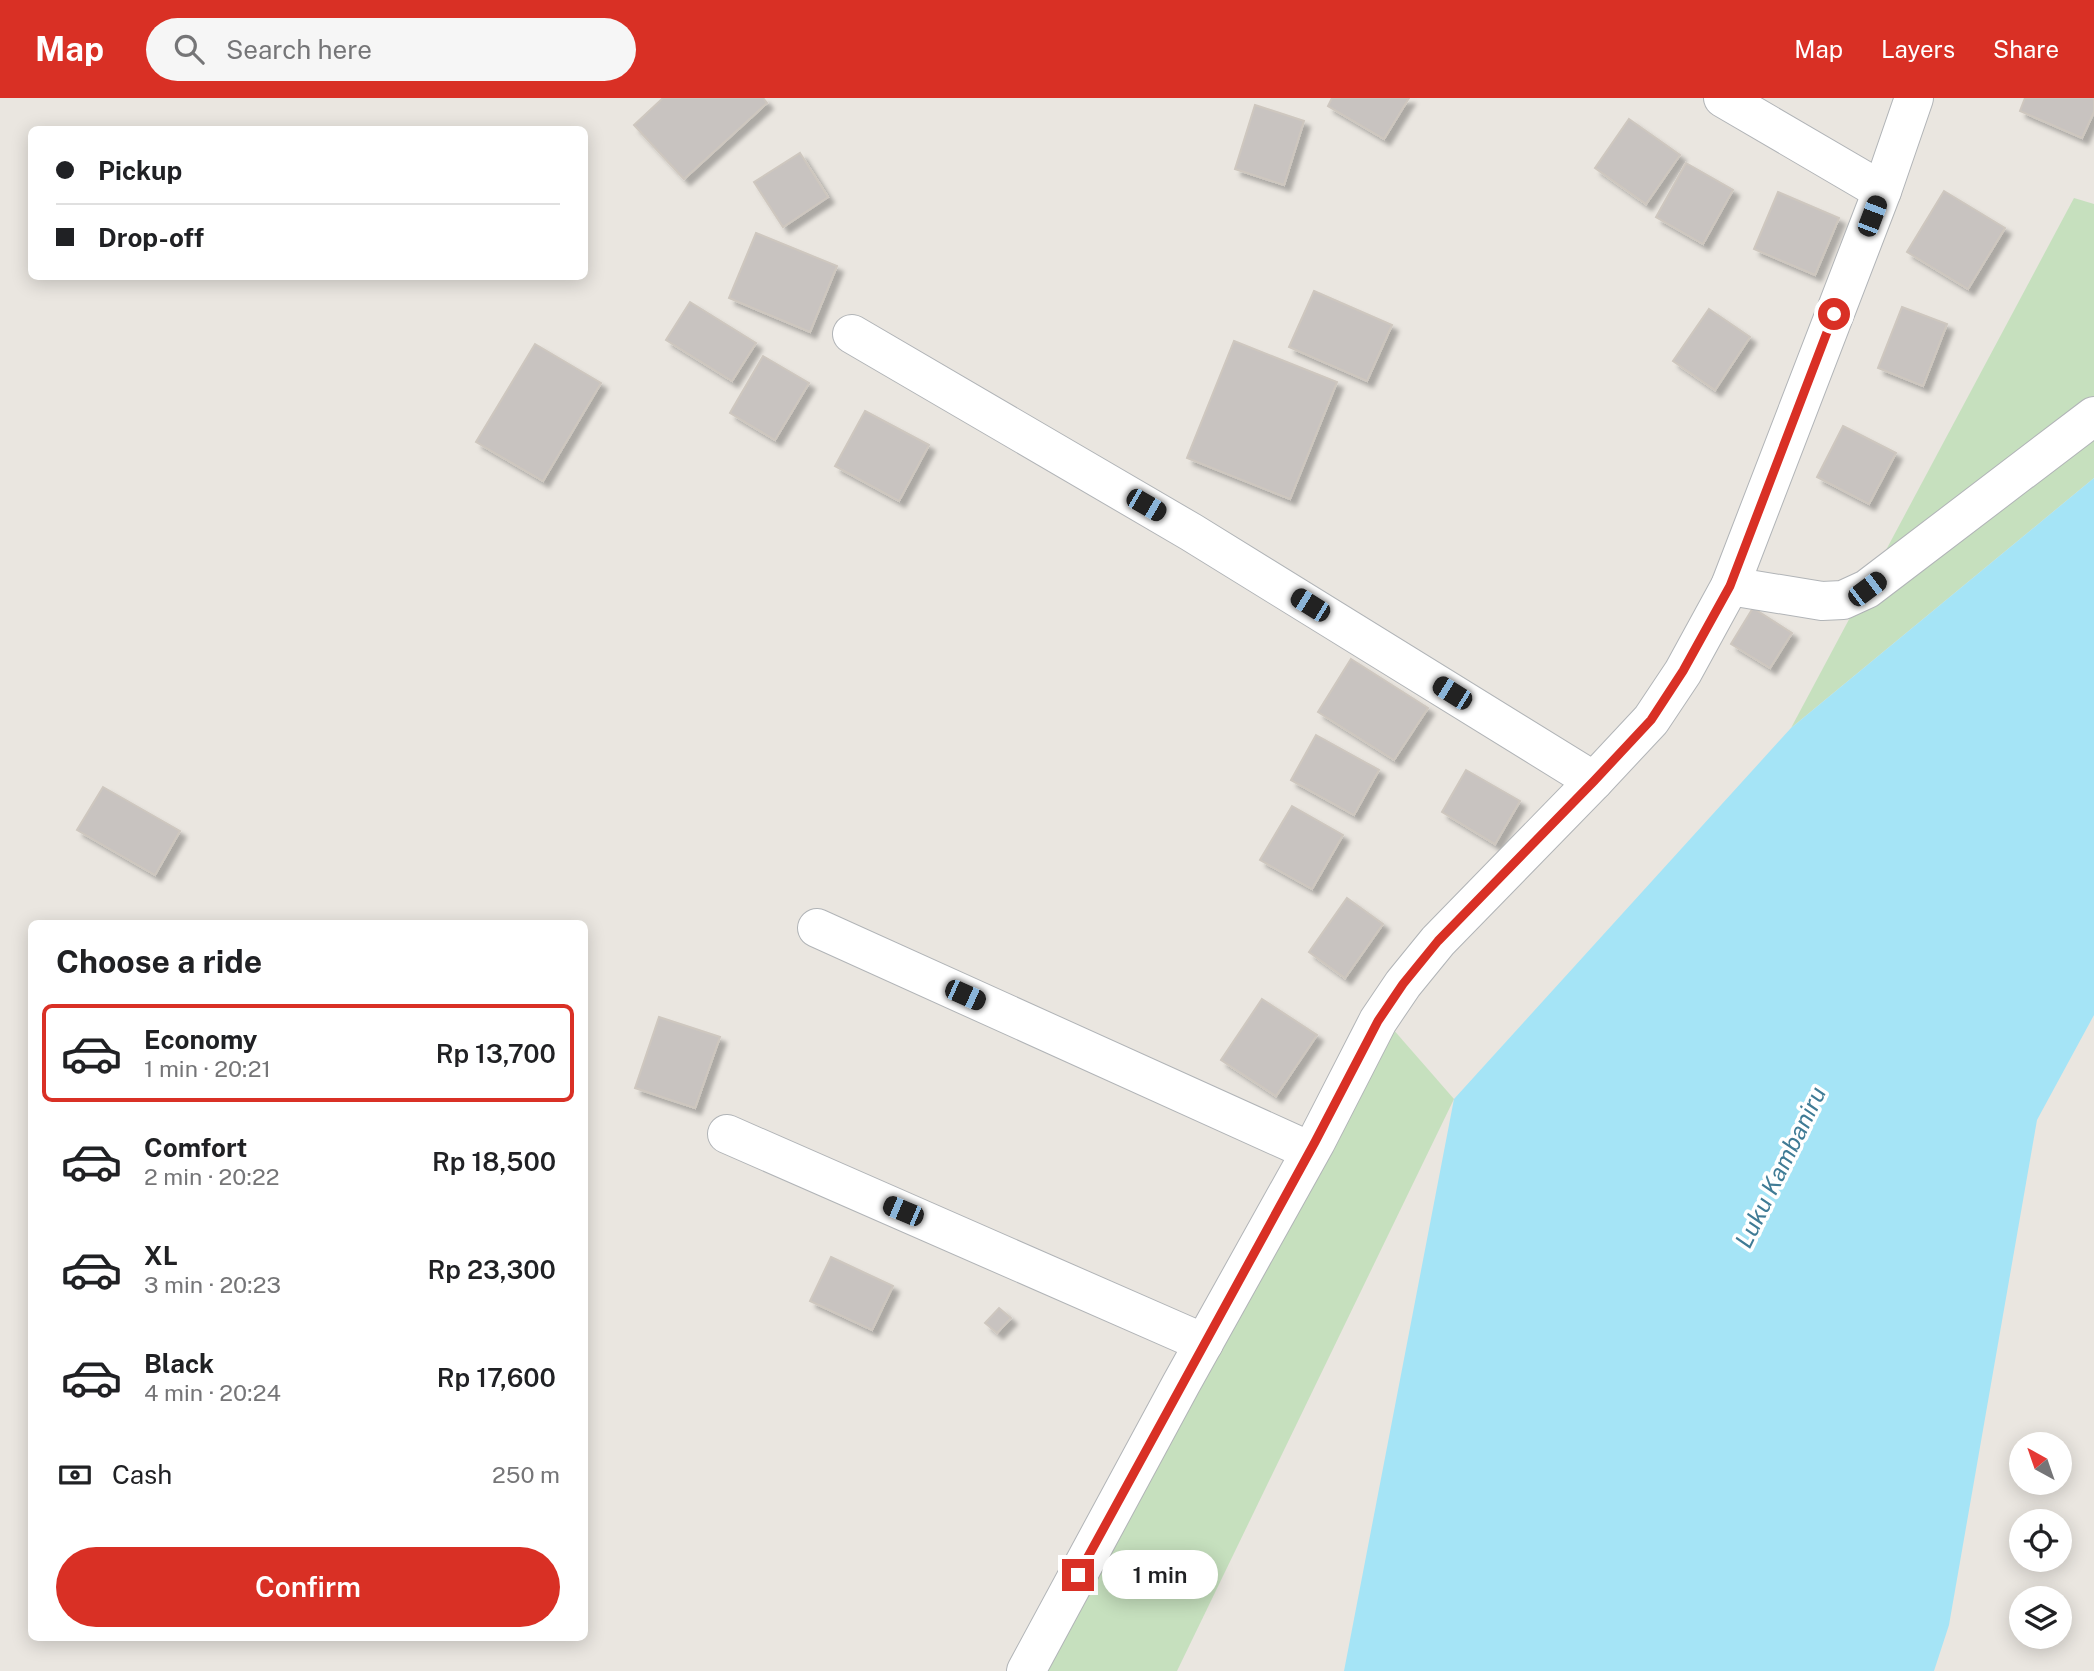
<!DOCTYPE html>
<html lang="en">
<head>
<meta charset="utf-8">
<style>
  :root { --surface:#fff; --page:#f6f6f6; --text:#202124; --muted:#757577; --line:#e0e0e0; --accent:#d93025 }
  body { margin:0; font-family:"Public Sans",sans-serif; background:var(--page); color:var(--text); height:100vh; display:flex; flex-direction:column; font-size:26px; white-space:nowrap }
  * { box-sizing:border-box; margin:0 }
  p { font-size:23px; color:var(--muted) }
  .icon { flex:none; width:38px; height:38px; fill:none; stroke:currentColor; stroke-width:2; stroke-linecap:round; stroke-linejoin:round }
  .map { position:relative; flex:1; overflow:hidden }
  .side { position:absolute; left:28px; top:822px; width:560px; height:721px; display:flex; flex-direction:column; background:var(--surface); border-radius:10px; box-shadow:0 4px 18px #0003 }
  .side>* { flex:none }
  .top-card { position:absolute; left:28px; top:28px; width:560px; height:154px; border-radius:10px; box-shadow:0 4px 18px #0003; display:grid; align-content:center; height:154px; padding:0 28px; background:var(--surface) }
  .needle { width:46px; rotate:320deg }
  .buttons { position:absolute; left:2009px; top:1334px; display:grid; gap:14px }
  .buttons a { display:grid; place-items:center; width:63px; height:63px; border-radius:50%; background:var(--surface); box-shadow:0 4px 18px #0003; font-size:35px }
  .end { position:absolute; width:32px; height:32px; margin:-16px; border:9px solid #d93025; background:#fff; box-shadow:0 0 0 4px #fff }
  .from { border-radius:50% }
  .bubble { position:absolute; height:49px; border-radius:24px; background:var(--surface); box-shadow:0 4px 18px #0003; font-size:23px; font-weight:600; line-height:49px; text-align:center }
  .car { position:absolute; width:21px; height:42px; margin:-21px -10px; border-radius:9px; box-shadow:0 0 5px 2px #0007; background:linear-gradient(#222 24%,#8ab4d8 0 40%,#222 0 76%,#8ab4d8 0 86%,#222 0) }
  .top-card b { display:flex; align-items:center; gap:24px; height:66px; font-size:26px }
  .top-card b+b { border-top:2px solid var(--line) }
  .top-card i { width:18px; height:18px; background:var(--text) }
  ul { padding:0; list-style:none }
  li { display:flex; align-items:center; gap:21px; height:98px; margin:0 14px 10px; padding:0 14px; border:4px solid transparent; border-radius:10px }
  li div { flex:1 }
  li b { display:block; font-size:26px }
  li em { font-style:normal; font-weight:600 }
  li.active { border-color:var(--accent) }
  li>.icon { width:63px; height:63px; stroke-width:1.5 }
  h2 { padding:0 28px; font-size:32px; line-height:84px }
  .pay { display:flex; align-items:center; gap:18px; height:77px; padding:0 28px; font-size:26px }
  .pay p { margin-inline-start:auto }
  .primary-button { display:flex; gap:14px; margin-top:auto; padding:14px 28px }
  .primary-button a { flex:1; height:80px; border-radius:42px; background:var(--accent); color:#fff; font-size:28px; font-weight:600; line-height:80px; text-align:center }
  header { display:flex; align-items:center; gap:42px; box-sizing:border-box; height:98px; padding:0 35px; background:var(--accent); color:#fff }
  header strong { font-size:33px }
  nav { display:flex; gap:38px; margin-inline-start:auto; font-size:24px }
  .search { width:490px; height:63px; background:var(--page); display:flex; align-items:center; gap:18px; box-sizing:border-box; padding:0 24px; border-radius:38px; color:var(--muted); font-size:26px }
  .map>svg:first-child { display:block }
  .green { fill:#c6e0be }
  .water { fill:#a5e4f6 }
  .building { fill:#c8c3c0; stroke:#cec7bf; stroke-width:2; filter:url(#shadow) }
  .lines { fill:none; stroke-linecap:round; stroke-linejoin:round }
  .minor-casing { stroke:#b1b4b7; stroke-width:40 }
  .minor { stroke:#fff; stroke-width:38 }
  .route { stroke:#d93025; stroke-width:9 }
  .labels { text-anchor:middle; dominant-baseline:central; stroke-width:7; stroke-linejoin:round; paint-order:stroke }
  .water-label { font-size:24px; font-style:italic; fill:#3f7b95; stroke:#fff }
</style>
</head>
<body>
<header>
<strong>Map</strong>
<div class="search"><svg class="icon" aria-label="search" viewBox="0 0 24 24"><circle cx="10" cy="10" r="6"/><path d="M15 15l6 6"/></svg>Search here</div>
<nav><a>Map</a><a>Layers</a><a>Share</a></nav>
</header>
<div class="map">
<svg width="2094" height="1573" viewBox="0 0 2094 1573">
  <defs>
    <filter id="shadow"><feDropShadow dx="6" dy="6" stdDeviation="2" flood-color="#0004"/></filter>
  </defs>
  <rect width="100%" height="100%" fill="#eae6e0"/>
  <g class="green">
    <polygon points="2074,100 2094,106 2094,380 1791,630"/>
    <polygon points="1385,922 1454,1001 1177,1573 1038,1573"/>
  </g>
  <polygon class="water" points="2094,380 2094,917 2037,1022 1949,1527 1934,1573 1344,1573 1454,1001 1791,630"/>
  <g class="building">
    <polygon points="663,0 763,0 767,5 684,81 634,27"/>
    <polygon points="1332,0 1409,0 1384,41 1328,8"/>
    <polygon points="2025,0 2094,0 2094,14 2082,40 2020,13"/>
    <polygon points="1255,7 1304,23 1284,87 1235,71"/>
    <polygon points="1629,21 1680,57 1646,106 1595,70"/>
    <polygon points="800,55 828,99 783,129 754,84"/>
    <polygon points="1686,65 1733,92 1703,146 1656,119"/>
    <polygon points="1944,93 2005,130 1968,191 1907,154"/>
    <polygon points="1778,94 1839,120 1815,177 1754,151"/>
    <polygon points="756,135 837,168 810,234 729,200"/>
    <polygon points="1314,193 1392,227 1367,283 1289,249"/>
    <polygon points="690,204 756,245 732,283 666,242"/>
    <polygon points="1902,209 1947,226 1923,288 1878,270"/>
    <polygon points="1709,211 1750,239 1715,292 1673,263"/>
    <polygon points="1234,243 1337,284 1290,401 1187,360"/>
    <polygon points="535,246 601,285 543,383 476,344"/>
    <polygon points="763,258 809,285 775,342 730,315"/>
    <polygon points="865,313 929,347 899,403 835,368"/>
    <polygon points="1843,328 1896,355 1869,406 1817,379"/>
    <polygon points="1753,510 1792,535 1770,570 1731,546"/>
    <polygon points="1351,561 1428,610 1394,662 1318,614"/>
    <polygon points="1316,637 1379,672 1354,717 1291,682"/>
    <polygon points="1466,672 1520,703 1495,746 1442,714"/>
    <polygon points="103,689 180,733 155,777 77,732"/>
    <polygon points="1292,708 1343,737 1312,791 1260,762"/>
    <polygon points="1347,800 1383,826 1345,880 1309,854"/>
    <polygon points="1262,901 1317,937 1276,998 1221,962"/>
    <polygon points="659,919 720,939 695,1010 635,990"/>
    <polygon points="831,1159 893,1188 872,1232 810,1203"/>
    <polygon points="999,1210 1011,1220 997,1235 985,1225"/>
  </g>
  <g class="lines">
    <g class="minor-casing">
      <g id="minor">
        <polyline points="1723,0 1882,93"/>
        <polyline points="852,236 1191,434 1594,683"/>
        <polyline points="1730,488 1822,503 1843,502 1867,491 2094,318"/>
        <polyline points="817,830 1310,1053"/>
        <polyline points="727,1036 1204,1245"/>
        <polyline points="1026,1573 1181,1286 1316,1044 1378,923 1403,886 1438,843 1594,683 1651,622 1683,574 1730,488 1882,93 1914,0"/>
      </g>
    </g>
    <use href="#minor" class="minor"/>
  </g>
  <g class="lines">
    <polyline class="route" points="1078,1477 1315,1044 1378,923 1403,886 1438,843 1594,683 1651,622 1683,573 1730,488 1834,216"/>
  </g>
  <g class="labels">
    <g class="water-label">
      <text transform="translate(1780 1069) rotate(-64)">Luku Kambaniru</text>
    </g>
  </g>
</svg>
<div class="buttons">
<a><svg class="needle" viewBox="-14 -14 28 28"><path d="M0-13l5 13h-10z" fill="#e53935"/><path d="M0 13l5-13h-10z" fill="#757577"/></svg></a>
<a><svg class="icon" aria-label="locate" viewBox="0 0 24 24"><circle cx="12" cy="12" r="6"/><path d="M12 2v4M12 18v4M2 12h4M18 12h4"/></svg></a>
<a><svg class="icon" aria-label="layers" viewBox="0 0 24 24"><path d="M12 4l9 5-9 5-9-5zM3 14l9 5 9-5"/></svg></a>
</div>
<i class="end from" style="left:1834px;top:216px"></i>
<i class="end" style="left:1078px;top:1477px"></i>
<div class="bubble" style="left:1102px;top:1452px;width:116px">1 min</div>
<i class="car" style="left:1872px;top:118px;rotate:21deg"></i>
<i class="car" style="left:1146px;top:407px;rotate:120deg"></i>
<i class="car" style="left:1867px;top:491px;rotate:53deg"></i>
<i class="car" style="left:1310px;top:507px;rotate:302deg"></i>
<i class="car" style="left:1452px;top:595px;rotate:302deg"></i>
<i class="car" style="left:965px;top:897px;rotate:114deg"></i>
<i class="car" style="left:903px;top:1113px;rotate:293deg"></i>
<div class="top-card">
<b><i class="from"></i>Pickup</b>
<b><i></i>Drop-off</b>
</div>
<section class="side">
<h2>Choose a ride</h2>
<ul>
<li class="active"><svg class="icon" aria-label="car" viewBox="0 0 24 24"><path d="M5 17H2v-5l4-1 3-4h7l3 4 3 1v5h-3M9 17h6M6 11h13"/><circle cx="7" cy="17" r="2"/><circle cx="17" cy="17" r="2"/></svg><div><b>Economy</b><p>1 min · 20:21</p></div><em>Rp 13,700</em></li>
<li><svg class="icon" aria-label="car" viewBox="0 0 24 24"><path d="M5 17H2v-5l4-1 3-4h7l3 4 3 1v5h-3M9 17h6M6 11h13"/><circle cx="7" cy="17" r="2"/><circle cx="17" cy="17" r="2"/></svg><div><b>Comfort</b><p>2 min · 20:22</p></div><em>Rp 18,500</em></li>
<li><svg class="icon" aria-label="car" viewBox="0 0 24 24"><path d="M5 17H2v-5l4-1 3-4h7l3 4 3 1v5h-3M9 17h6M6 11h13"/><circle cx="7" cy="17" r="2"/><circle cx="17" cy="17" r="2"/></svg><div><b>XL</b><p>3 min · 20:23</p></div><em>Rp 23,300</em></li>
<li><svg class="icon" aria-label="car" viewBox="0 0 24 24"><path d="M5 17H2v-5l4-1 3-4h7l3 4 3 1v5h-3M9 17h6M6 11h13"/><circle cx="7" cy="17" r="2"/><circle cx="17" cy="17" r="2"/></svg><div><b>Black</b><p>4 min · 20:24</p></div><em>Rp 17,600</em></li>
</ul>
<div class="pay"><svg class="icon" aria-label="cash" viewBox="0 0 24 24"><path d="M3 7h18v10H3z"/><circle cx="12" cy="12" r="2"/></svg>Cash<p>250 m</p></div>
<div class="primary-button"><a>Confirm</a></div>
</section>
</div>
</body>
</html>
